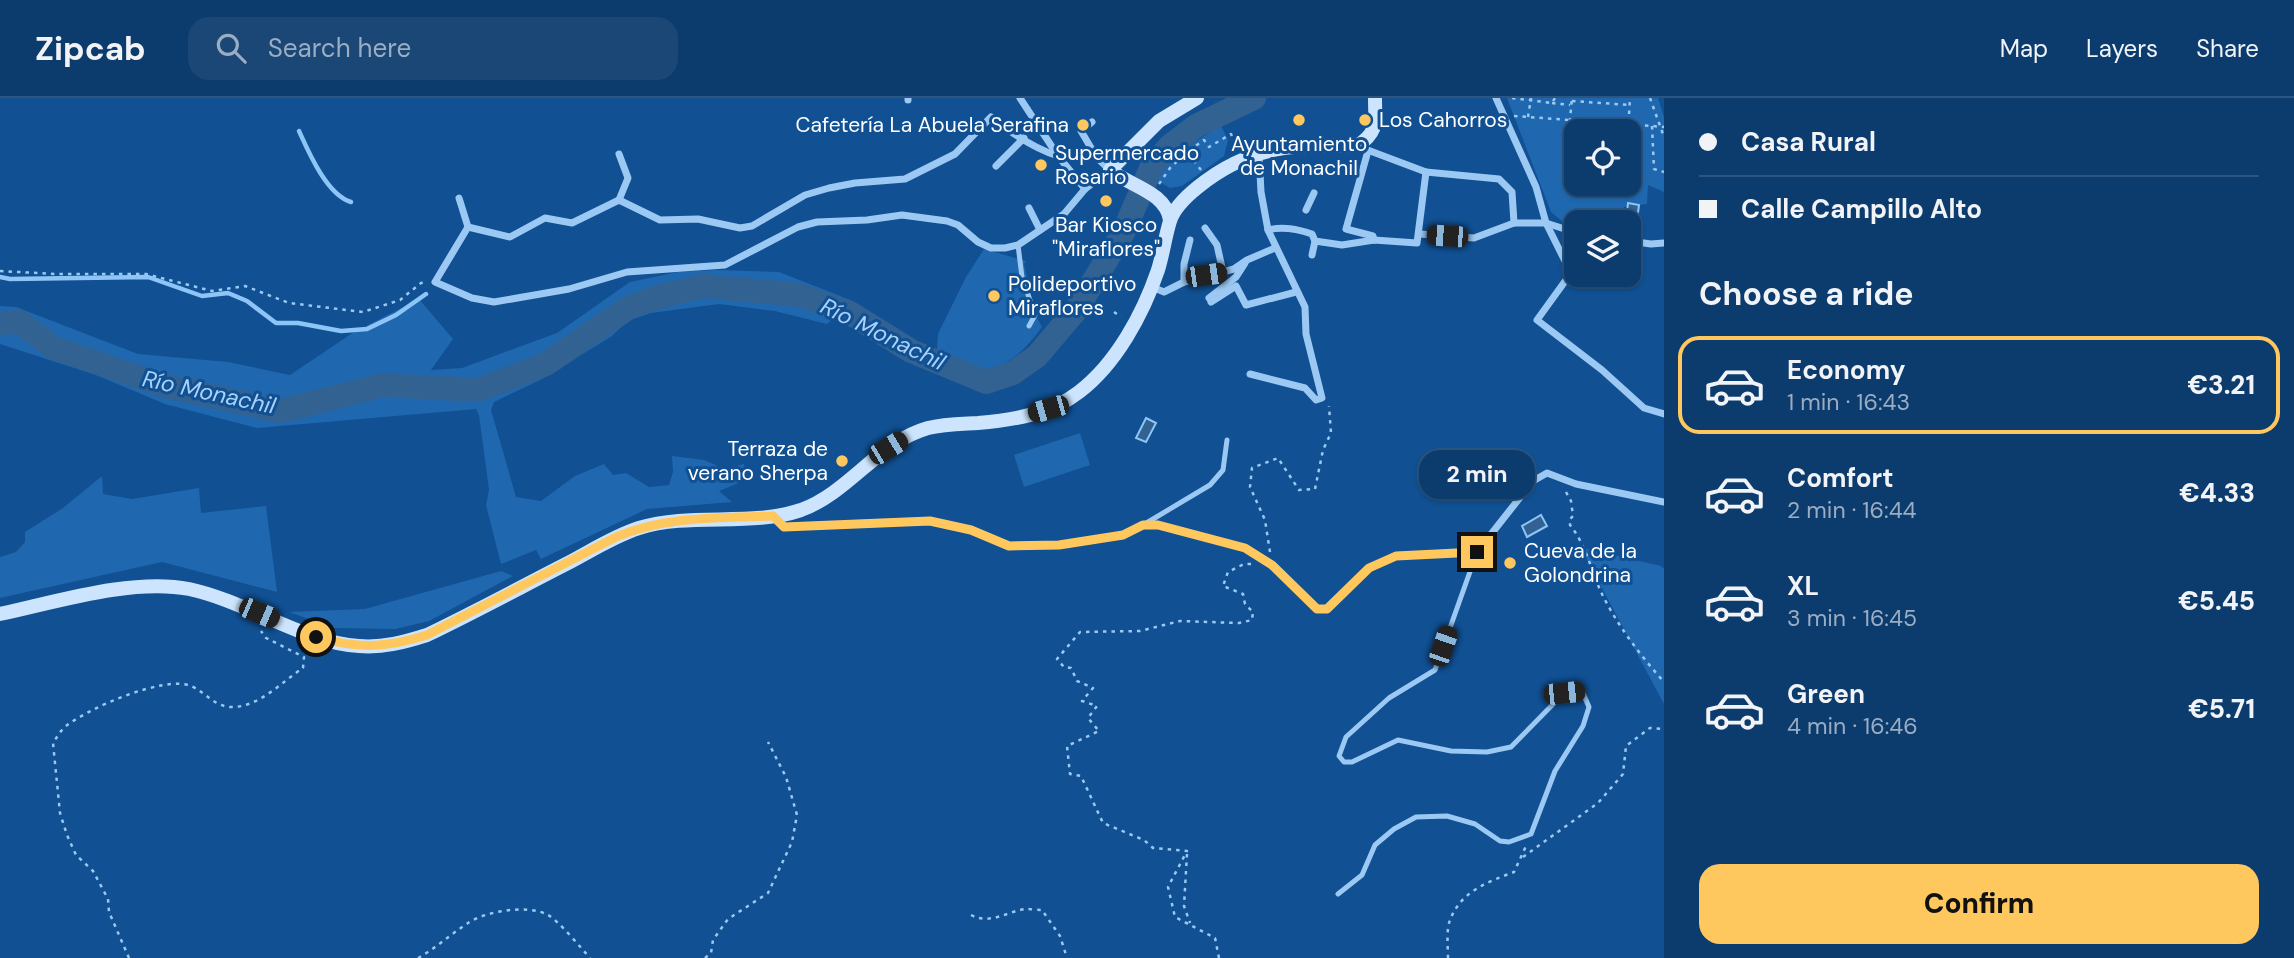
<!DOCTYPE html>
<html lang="en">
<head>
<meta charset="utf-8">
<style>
  :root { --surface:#0c3c6e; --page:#1a4776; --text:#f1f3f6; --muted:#9aadc2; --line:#2c5681; --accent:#ffc85f }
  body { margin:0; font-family:"DM Sans",sans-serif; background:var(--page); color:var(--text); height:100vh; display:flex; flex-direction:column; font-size:26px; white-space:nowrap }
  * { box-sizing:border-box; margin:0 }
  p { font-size:23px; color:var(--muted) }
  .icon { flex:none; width:38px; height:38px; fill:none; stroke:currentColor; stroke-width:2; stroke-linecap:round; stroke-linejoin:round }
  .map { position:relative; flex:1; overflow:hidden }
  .side { display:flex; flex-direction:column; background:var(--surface); width:630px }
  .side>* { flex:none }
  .top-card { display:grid; align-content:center; height:154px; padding:0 35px; background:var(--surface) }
  .controls { position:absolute; left:1564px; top:21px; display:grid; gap:14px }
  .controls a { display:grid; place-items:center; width:77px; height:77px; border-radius:14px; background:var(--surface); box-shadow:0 2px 5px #0004,0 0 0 2px var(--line); font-size:35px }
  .end { position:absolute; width:32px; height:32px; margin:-16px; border:9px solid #ffc85f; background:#111; box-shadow:0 0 0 4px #111 }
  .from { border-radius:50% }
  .bubble { position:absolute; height:49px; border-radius:21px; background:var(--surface); box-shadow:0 2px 5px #0004,0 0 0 2px var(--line); font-size:23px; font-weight:800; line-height:49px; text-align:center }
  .car { position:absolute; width:21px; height:42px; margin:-21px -10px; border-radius:9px; box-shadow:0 0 5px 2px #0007; background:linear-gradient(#222 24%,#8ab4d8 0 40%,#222 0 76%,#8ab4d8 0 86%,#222 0) }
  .top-card b { display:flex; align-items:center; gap:24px; height:66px; font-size:26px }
  .top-card b+b { border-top:2px solid var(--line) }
  .top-card i { width:18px; height:18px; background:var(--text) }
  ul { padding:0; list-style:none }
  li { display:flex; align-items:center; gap:21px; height:98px; margin:0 14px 10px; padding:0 21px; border:4px solid transparent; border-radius:21px }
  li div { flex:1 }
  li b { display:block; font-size:26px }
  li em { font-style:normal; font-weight:800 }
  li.selected { border-color:var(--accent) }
  li>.icon { width:63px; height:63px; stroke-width:1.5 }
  h2 { padding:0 35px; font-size:32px; line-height:84px }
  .primary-button { display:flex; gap:14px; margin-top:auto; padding:14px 35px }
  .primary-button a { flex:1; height:80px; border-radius:21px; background:var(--accent); color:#111; font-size:28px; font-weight:800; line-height:80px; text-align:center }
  header { display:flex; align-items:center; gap:42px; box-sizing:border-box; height:98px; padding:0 35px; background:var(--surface); border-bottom:2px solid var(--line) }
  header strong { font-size:33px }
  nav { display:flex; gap:38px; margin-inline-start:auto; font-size:24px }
  .search { width:490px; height:63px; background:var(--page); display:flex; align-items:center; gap:18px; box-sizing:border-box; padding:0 24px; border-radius:21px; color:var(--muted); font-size:26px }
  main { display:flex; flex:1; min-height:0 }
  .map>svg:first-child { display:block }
  .green { fill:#1f68b0; fill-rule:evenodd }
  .water { fill:#326292; stroke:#8ec5f7; stroke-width:2 }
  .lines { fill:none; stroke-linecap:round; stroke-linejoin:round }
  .stream { stroke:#8ec5f7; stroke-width:4.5 }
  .river { stroke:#326292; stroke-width:24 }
  .path { stroke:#9cc9f3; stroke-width:2.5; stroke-dasharray:3.5 5; stroke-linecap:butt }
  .lane { stroke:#9cc9f3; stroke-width:5 }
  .street { stroke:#9cc9f3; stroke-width:7 }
  .secondary { stroke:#cce4fd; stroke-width:14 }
  .route { stroke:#ffc85f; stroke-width:9 }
  .poi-dot { fill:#ffc85f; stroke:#105093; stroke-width:2.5 }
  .labels { text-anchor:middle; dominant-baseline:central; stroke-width:6; stroke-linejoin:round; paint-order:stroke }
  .poi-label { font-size:21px; fill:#fff; stroke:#105093; text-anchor:start }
  .water-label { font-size:23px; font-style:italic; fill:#a8d2fa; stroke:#105093 }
</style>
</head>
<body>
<header>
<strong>Zipcab</strong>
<div class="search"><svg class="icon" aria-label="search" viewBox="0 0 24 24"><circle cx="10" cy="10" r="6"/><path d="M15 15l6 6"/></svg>Search here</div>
<nav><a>Map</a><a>Layers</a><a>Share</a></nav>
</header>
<main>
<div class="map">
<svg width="1664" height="860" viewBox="0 0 1664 860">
  <rect width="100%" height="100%" fill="#105093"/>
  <g class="green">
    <path d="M1507 0H1658L1664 19V94L1648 87 1647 106 1624 109 1622 124H1577V130L1569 129 1551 114ZM1577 33H1629V86H1577Z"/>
    <path d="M1221 28 1228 42 1224 58 1182 88 1170 90 1156 82C1173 57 1195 43 1221 28Z"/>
    <path d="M984 151 1026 163 1024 166 1036 218 1042 229C1028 248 1006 274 979 271 966 269 949 258 937 252L938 236 966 179Z"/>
    <polygon points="716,172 779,174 853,203 827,226 775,213 719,206 651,215 627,223 612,238 542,281 494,304 491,312 516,399 541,403 575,378 604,366 613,377 626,375 649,389 669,387 673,374 672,358 704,362 724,371 744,366 746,382 719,393 732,404 647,411 541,461 536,452 501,466 486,407 489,392 479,317 476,311 257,330 165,306 96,277 0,246 0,208 16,209 138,256 228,264 290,277 354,234 419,201 453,241 431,272 462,270 557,235 630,184 678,174"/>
    <polygon points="1080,335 1090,367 1024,389 1014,357"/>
    <polygon points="102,378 103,396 132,401 199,390 201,415 266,408 277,494 162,464 0,500 0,459 16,454 25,444 25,434 63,410"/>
    <polygon points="1580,449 1661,468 1664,471 1664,606"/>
    <polygon points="501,473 513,478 429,523 395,531 334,530 289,514 365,511"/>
  </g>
  <g class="water">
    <polygon points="1628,105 1639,107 1636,130 1629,130 1629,124 1626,124"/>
    <polygon points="1146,320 1156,325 1146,344 1136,340"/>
    <polygon points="1541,417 1547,428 1527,439 1522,428"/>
  </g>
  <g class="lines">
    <g class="stream">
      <path d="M299 33C309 55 327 97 351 104"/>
      <polyline points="0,179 10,181 148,179 202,198 228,195 247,203 276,225 298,225 341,233 367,231 396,217 426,196"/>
    </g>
    <polyline class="river" points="0,225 20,224 54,250 161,287 281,313 383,287 478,292 546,266 628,210 658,199 703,188 800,197 850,215 911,253 986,284 1013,275 1037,258 1076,212 1124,133 1152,68 1170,48 1196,28 1254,0"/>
    <g class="path">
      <polyline points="1512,0 1552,5 1555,0"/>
      <polyline points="1650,0 1664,39"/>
      <polyline points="1572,3 1630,7"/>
      <polyline points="1552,5 1570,7"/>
      <polyline points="1514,18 1570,22"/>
      <polyline points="1528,19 1531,0"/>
      <polyline points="1628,26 1664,29"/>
      <polyline points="1652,28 1654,71 1664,74"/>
      <polyline points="1569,32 1572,0"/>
      <polyline points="1628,33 1630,0"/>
      <polyline points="1201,72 1187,54 1204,42 1209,49 1231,36 1235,45"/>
      <polyline points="1159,86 1170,70 1187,54"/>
      <polyline points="0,173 55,176 146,176 212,193 245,188 289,205 363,214 400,202 421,185 427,184"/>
      <polyline points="1114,214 1121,219"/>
      <path d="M1566 394 1571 403 1573 418 1570 421V427C1587 448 1592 477 1604 500 1620 531 1641 558 1664 584"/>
      <polyline points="1270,454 1265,422 1250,389 1252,370 1278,360 1299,392 1315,391 1323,352 1331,335 1329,308"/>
      <polyline points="1187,756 1184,808 1190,825"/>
      <polyline points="1523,759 1598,705 1623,676 1626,648 1650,630 1664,631"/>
      <path d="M971 817C990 827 1006 814 1025 811 1030 811 1037 812 1042 812L1060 838 1067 860"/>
      <path d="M129 860 109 814 108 801 93 773 76 757 67 737 60 715 53 645C57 639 61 632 66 628 89 610 164 577 191 588 207 595 215 610 234 609 260 608 283 583 303 570L304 559 266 540 261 533"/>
      <path d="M418 860C436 850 451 836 468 825 485 813 529 806 548 817 558 822 581 850 590 860"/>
      <polyline points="705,860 711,855 713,842 728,821 768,795 792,744 797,717 786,679 768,644"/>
      <polyline points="1219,860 1215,840 1175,819 1168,789 1187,753 1153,750 1144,742 1103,725 1081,678 1070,676 1067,648 1099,633 1088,620 1097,608 1082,603 1093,590 1077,583 1071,570 1064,569 1057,561 1080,534 1140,533 1180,523 1239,525 1252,522 1253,514 1245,506 1243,496 1223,488 1228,474 1244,466 1251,466"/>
      <path d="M1448 860C1448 849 1446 832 1450 822 1461 793 1488 784 1514 774L1526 748"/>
    </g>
    <g class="lane">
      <polyline points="1018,147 1022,179 1035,217 1029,228"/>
      <polyline points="1143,427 1210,387 1223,372 1227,342"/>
      <polyline points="1338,796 1362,777 1375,747 1394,731 1416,719 1447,718 1475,726 1500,743 1509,744 1531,736 1555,673 1583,628 1589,609 1582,593 1564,595 1511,649 1487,654 1451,653 1398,642 1352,664 1344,664 1339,658 1346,639 1389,600 1435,572 1477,454"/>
    </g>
    <g class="street">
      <polyline points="1020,0 1058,58 1085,91"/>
      <polyline points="1496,0 1536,89 1546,125 1571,175 1537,222 1602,272 1644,310 1664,316"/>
      <polyline points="908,2 908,0"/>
      <polyline points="1357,48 1426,74 1499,81 1512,94 1514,125"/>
      <polyline points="1368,53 1346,131 1373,138 1374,142"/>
      <polyline points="996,68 1024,40"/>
      <polyline points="459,100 468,129 435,184 472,200 494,204 569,191 627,174 725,167 798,129 817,124 867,122 902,117 947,123 958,127 978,144 991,150 1005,150 1018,147 1064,116 1085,91 1110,72 1097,60 1081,33 1092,24"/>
      <polyline points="619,102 628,80 619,56"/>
      <polyline points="1029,110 1040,132"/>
      <polyline points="1306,112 1314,95"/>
      <path d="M468 129 510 139 545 120 572 125 619 102 660 122 698 121 740 130 752 128 805 97 829 90 855 85 905 81 955 56 991 19C1010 34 1035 51 1058 58"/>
      <polyline points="1205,130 1217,147 1223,174"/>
      <path d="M1268 132C1283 128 1297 131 1312 136L1315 143 1342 147 1374 142 1417 145 1426 74"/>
      <polyline points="1420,136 1474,140 1514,125 1546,125 1577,135"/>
      <polyline points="1629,143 1651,146 1664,145"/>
      <polyline points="1312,157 1315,143"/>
      <polyline points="1184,184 1184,166 1190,142"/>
      <polyline points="1152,189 1164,194 1184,184 1234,171 1247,162 1275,150"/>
      <polyline points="1209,200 1236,179 1245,165"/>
      <polyline points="1211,204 1236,188 1246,207 1296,194"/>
      <polyline points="1250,276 1305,290 1316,302 1322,300 1306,236 1305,209 1268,132 1261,94 1259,56"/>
      <polyline points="773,418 784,429 930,423 971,432 1009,448 1059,447 1123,437 1143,427 1158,427 1245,450 1272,467 1317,511 1327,511 1369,470 1396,458 1477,454 1533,383 1547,375 1576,386 1664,404"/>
    </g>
    <g class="secondary">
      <path d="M1170 122C1166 94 1130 88 1110 72L1159 23 1197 0"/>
      <path d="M0 516C56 504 132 480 189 491 246 503 304 545 359 548 383 550 405 544 427 537 475 514 521 489 568 465 591 453 614 438 639 430 691 414 751 429 801 412 850 394 878 344 928 330 944 326 961 326 978 325 1013 322 1051 316 1079 294 1116 266 1143 216 1158 172 1163 156 1165 139 1170 123 1174 110 1188 97 1198 89 1248 48 1296 45 1357 48 1379 34 1375 23 1375 0"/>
    </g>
  </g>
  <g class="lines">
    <path class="route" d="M316 539C358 551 386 550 427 537L616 439C666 418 719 420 773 418L784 429 930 423 971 432 1009 448 1059 447 1123 437 1143 427H1158L1245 450 1272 467 1317 511H1327L1369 470 1396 458 1477 454"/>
  </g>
  <g class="poi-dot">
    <circle cx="1299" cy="22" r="7"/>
    <circle cx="1365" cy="22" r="7"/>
    <circle cx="1083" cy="27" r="7"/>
    <circle cx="1041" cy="67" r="7"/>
    <circle cx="1106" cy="103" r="7"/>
    <circle cx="994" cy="198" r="7"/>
    <circle cx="842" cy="363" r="7"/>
    <circle cx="1510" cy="465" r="7"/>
  </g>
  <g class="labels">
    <g class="poi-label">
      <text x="1379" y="22">Los Cahorros</text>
      <text x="1069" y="27" text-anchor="end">Cafetería La Abuela Serafina</text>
      <text x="1299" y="46" text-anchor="middle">Ayuntamiento<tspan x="1299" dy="24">de Monachil</tspan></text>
      <text x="1055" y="55">Supermercado<tspan x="1055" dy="24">Rosario</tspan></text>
      <text x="1106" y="127" text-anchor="middle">Bar Kiosco<tspan x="1106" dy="24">"Miraflores"</tspan></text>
      <text x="1008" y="186">Polideportivo<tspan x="1008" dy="24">Miraflores</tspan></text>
      <text x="828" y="351" text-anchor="end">Terraza de<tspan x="828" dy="24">verano Sherpa</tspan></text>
      <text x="1524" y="453">Cueva de la<tspan x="1524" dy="24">Golondrina</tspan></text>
    </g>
    <g class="water-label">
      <text transform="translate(883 236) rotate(26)">Río Monachil</text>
      <text transform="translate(209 294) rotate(12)">Río Monachil</text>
    </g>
  </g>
</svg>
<div class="controls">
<a><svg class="icon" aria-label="locate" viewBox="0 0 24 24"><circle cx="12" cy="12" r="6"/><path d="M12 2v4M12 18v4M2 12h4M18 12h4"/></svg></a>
<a><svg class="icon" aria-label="layers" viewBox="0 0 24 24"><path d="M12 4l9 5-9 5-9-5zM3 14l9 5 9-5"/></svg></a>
</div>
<i class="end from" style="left:316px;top:539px"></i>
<i class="end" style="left:1477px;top:454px"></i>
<div class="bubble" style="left:1419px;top:352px;width:116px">2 min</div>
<i class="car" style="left:1447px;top:138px;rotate:274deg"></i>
<i class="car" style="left:1206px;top:177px;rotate:82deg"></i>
<i class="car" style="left:1048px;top:311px;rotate:254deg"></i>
<i class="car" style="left:888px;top:350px;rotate:59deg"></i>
<i class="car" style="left:259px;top:515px;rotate:113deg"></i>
<i class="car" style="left:1443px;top:548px;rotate:19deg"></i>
<i class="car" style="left:1564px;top:595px;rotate:84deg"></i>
</div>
<section class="side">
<div class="top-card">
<b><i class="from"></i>Casa Rural</b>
<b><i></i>Calle Campillo Alto</b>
</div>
<h2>Choose a ride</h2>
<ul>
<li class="selected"><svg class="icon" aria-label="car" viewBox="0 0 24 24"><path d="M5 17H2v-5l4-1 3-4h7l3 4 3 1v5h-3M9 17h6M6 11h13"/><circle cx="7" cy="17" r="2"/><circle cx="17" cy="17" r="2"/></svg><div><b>Economy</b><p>1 min · 16:43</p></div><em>€3.21</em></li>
<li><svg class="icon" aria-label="car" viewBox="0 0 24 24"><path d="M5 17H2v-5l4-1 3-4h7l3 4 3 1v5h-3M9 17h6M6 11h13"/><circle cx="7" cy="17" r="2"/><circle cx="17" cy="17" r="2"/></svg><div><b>Comfort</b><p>2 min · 16:44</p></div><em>€4.33</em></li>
<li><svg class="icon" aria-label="car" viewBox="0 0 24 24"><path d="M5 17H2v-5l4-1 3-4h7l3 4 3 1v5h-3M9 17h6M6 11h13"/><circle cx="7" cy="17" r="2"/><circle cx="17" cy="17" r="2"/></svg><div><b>XL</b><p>3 min · 16:45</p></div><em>€5.45</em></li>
<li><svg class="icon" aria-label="car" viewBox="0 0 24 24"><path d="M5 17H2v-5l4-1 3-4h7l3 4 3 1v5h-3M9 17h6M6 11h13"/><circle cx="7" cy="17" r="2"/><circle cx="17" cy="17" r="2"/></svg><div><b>Green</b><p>4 min · 16:46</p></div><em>€5.71</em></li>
</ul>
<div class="primary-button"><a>Confirm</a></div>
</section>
</main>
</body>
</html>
